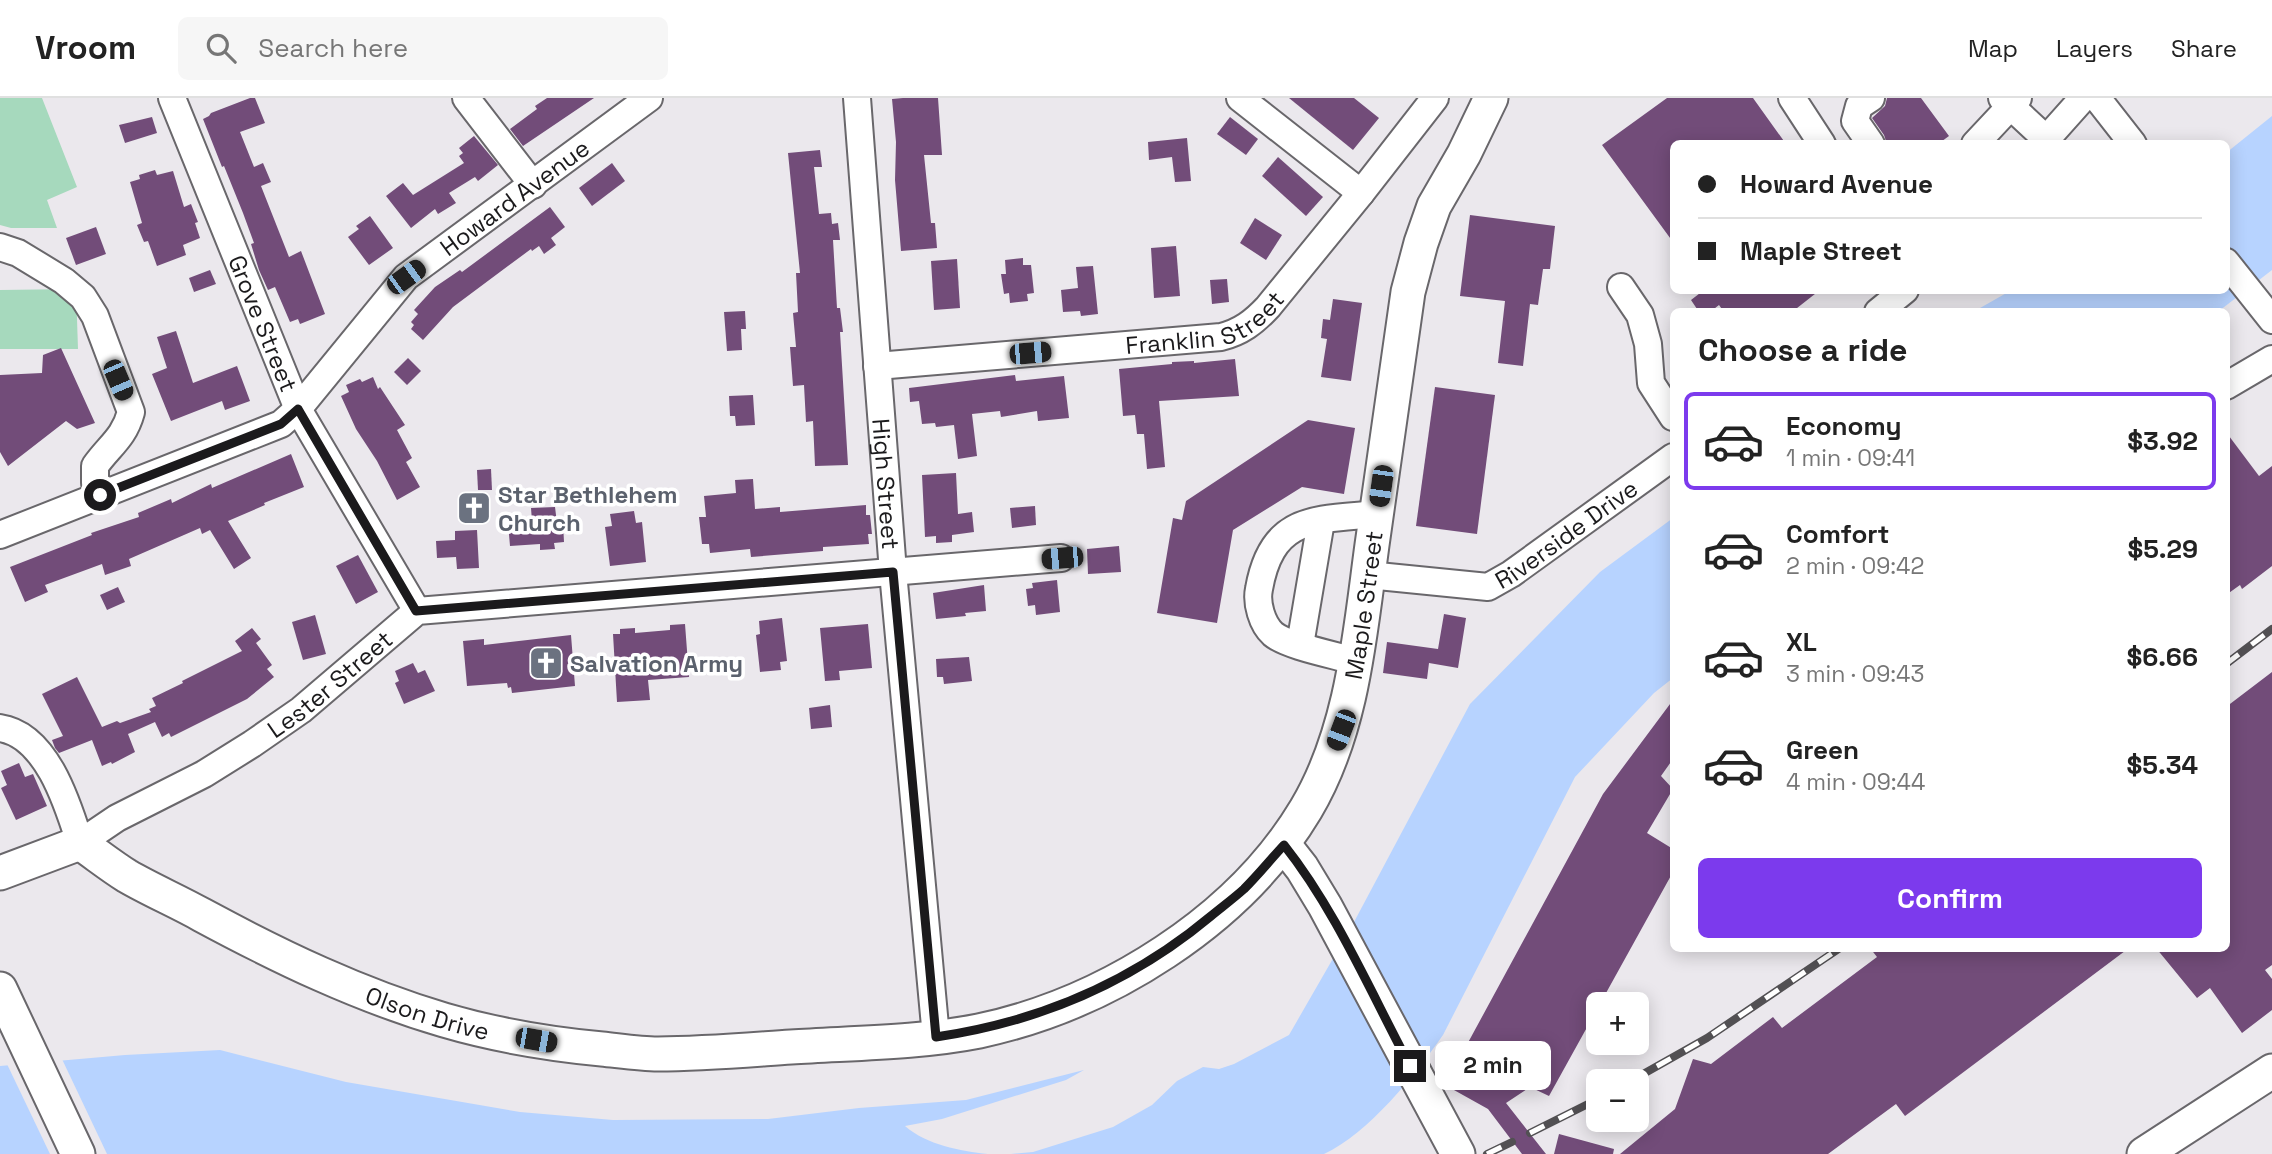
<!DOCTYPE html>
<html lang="en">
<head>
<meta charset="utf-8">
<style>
  :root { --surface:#fff; --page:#f6f6f6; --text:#222; --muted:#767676; --line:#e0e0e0; --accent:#7c3aed }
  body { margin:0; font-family:"Space Grotesk",sans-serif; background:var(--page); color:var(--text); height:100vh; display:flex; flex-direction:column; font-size:26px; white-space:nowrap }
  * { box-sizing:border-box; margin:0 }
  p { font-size:23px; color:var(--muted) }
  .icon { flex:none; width:38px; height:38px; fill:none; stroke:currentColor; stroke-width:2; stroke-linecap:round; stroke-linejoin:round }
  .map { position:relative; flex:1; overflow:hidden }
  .details { position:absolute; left:1670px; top:210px; width:560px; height:644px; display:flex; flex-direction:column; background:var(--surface); border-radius:10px; box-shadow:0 4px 18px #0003 }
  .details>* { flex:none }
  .guide { position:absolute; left:1670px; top:42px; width:560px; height:154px; border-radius:10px; box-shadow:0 4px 18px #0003; display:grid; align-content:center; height:154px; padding:0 28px; background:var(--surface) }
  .controls { position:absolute; left:1586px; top:894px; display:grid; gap:14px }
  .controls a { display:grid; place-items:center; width:63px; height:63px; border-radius:10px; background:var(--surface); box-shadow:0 4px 18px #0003; font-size:35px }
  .end { position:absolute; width:32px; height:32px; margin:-16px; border:9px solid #1b1a1c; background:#fff; box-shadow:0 0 0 4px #fff }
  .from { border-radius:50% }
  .bubble { position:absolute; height:49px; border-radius:10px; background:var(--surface); box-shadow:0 4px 18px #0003; font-size:23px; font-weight:700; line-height:49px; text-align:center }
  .car { position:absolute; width:21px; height:42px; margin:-21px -10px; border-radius:9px; box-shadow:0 0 5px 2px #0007; background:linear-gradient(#222 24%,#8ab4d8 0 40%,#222 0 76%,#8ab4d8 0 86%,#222 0) }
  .guide b { display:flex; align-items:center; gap:24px; height:66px; font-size:26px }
  .guide b+b { border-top:2px solid var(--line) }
  .guide i { width:18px; height:18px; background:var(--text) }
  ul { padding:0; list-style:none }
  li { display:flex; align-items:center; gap:21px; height:98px; margin:0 14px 10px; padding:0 14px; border:4px solid transparent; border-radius:10px }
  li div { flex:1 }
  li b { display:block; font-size:26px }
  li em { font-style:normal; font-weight:700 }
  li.on { border-color:var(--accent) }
  li>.icon { width:63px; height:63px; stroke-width:1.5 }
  h2 { padding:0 28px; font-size:32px; line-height:84px }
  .cta { display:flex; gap:14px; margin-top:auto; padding:14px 28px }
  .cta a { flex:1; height:80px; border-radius:10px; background:var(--accent); color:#fff; font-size:28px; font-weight:700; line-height:80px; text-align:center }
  header { display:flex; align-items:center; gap:42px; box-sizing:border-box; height:98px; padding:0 35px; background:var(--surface); border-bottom:2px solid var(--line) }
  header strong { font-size:33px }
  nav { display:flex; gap:38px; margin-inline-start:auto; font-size:24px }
  .search { width:490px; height:63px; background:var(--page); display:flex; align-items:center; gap:18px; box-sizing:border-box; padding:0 24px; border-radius:10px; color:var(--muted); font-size:26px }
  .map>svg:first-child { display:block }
  .green { fill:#a6d9bd }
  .water { fill:#b7d3ff }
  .pier { fill:#ebe8ed }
  .building { fill:#724c79 }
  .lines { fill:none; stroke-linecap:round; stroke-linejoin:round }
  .minor-casing { stroke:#69676b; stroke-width:30 }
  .major-casing { stroke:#69676b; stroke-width:37 }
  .minor { stroke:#fff; stroke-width:26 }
  .major { stroke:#fff; stroke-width:33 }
  .rail-casing { stroke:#525053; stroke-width:8 }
  .rail { stroke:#fff; stroke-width:5; stroke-dasharray:16; stroke-linecap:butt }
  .route { stroke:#1b1a1c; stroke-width:9 }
  .labels { text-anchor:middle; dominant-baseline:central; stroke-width:7; stroke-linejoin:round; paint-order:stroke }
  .street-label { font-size:24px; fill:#1b1a1c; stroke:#fff }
  .worship-label { font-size:24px; font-weight:bold; fill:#5b616d; stroke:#fff; text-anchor:start }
</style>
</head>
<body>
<header>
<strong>Vroom</strong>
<div class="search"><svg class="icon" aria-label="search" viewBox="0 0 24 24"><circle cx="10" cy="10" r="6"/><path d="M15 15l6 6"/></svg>Search here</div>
<nav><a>Map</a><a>Layers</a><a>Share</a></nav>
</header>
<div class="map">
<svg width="2272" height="1056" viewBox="0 0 2272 1056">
  <rect width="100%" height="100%" fill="#ebe8ed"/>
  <g class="green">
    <polygon points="0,0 42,0 77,89 47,102 57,130 11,130 0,127"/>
    <polygon points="76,191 78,251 0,251 0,192"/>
  </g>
  <g class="water">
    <polygon points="2272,18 2272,172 2219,213 1973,214 2010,193 2226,192 2226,55"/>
    <path d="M1673 420V580L1654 595 1575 679 1443 937C1415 977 1369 1035 1324 1056H1011L1033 1054 1113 1029 1152 1007 1177 983 1203 969 1219 971 1234 966 1289 937 1354 824 1470 606 1600 474Z"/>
    <path d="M220 952 346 984 520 1014 613 1022 768 1021 859 1010 966 1002 1084 972 1066 982 942 1021 905 1028C927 1047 960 1053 988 1056H0V968L125 957Z"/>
  </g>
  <polygon class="pier" points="61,959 107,1056 50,1056 6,964"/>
  <g class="building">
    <polygon points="250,0 255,0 265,25 240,34 254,69 263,65 271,84 261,88 289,159 301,153 325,216 300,226 298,221 290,224 275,189 268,192 259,172 251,146 254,145 243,115 224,68 222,69 203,21 209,18 211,15"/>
    <polygon points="547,0 594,0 523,48 510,31 537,11 535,8"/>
    <polygon points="903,0 938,0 942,57 924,57 931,125 935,125 937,150 901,153 895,82 896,44 892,1"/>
    <polygon points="1289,0 1354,0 1379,20 1353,52"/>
    <polygon points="1667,0 1753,0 1786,46 1673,46 1673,144 1602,47"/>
    <polygon points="1887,0 1921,0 1949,38 1938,46 1887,46 1884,37 1872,20 1885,8"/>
    <polygon points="152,19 157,35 125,45 119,27"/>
    <polygon points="1230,19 1258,41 1246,57 1217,36"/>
    <polygon points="474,38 498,67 478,83 475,79 449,95 456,105 438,116 435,111 411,130 386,98 403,85 413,97 464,65 459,58 463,55 459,50"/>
    <polygon points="1187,40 1191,83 1175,84 1172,59 1149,62 1148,44"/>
    <polygon points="820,52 822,69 814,69 819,116 831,115 832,126 838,125 840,142 833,142 837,210 840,210 843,234 840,234 848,367 815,368 813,323 806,324 804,287 793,288 790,249 796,249 793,215 798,214 796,175 800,175 788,55"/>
    <polygon points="1278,59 1323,99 1306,118 1262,78"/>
    <polygon points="612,65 625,83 592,108 579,90"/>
    <polygon points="155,72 157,77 173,73 184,109 191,106 198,124 195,125 200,140 183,147 186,157 157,168 148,143 144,144 137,127 142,125 130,84 140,81 139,77"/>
    <polygon points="550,109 565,129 551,140 556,147 544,156 539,148 532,153 531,151 453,209 423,242 411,231 414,227 411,224 418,216 414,212 435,189 460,172 462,174"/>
    <polygon points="1470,117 1555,128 1550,171 1543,171 1538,207 1530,206 1523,268 1498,265 1505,203 1460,198"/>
    <polygon points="370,118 393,150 369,167 348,139 359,131 356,128"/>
    <polygon points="1255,120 1282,137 1266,162 1240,145"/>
    <polygon points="96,129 106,156 76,167 66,140"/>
    <polygon points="1176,148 1180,198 1154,200 1151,150"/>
    <polygon points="1023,160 1023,167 1031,167 1034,195 1027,196 1028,203 1010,205 1009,195 1004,196 1001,176 1006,176 1005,162"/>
    <polygon points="957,161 960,210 934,212 931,163"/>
    <polygon points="1093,168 1098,216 1081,218 1080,213 1063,214 1061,192 1078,190 1076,169"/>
    <polygon points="210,172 216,186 194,194 189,180"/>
    <polygon points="1227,181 1229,204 1212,206 1210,182"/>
    <polygon points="1704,192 1820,192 1792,214 1724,214 1719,207 1710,214 1699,214 1691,202"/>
    <polygon points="1333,201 1362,205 1351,283 1321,279 1327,241 1321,240 1323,221 1330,222"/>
    <polygon points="745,213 746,231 741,231 742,252 727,253 724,214"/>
    <polygon points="176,233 193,285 237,268 250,303 225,312 222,303 171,323 152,276 167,270 157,239"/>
    <polygon points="61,250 95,325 77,331 66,323 8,368 0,354 0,277 42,275 43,257"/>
    <polygon points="408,260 421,273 407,287 394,274"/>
    <polygon points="1235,261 1239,298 1159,303 1165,369 1147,371 1144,336 1137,336 1135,317 1123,318 1119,271 1172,266 1172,264 1194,263 1194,265"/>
    <polygon points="1015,277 1016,283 1064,278 1069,320 1038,323 1037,313 1001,319 1000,313 972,316 977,358 958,361 954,327 936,329 935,325 922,326 919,303 910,304 909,290"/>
    <polygon points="373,279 378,291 380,289 405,327 397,332 412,360 406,364 420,389 397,402 377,363 356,331 341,298 349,294 346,287 360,281 362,284"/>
    <polygon points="1435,289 1495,297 1477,436 1416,428"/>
    <polygon points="753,297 755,327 736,328 735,318 730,318 729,298"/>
    <polygon points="1308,322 1355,330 1344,396 1302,389 1233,432 1217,525 1157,515 1173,420 1182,422 1186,403"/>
    <polygon points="2226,334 2259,378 2272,368 2272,468 2242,491 2240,487 2226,497"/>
    <polygon points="291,356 304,389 264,405 265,407 228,423 251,460 234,471 210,432 202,436 200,430 129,461 131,468 105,477 102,466 45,487 48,494 25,504 10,469 92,437 91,435 139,419 138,415 171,401 172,405 211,386 212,390"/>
    <polygon points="491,371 492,392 478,392 477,372"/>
    <polygon points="956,375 958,416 972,414 974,434 952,437 952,444 936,445 936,438 925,439 922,377"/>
    <polygon points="753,381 755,411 780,409 780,414 866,407 866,417 870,417 872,436 868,436 869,446 823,449 823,453 751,459 750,451 710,455 709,446 702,446 699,419 706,419 704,398 736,395 735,382"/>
    <polygon points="1035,408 1036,427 1012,430 1010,410"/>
    <polygon points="555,409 557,425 563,425 564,444 554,445 555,451 540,452 540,446 510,448 508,425 532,423 531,410"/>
    <polygon points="634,413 636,425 642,424 646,464 610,468 605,429 612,428 610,416"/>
    <polygon points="477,432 479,470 457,471 456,459 437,460 436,443 455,442 455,433"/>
    <polygon points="1119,448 1121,474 1088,476 1087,451"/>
    <polygon points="358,457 378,494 356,506 336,468"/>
    <polygon points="1057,482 1060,514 1036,517 1035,507 1028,508 1026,491 1033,490 1032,485"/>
    <polygon points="984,487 986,513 965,515 966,518 936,521 933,495"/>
    <polygon points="118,489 125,504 107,512 100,497"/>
    <polygon points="1444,516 1466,520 1458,570 1429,565 1427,581 1383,575 1387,544 1438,551"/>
    <polygon points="315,517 326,556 303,562 292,524"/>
    <polygon points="782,520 787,563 780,564 781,572 760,574 756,537 760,536 759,523"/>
    <polygon points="685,526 689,579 648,582 650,602 617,604 613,536 620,536 620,531 635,530 635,535 670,532 670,527"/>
    <polygon points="868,526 872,570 839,573 840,582 825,583 820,530"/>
    <polygon points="252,530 261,541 256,545 272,567 267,571 274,579 247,601 171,639 169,635 162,639 155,624 128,636 135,654 112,666 111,664 102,668 92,642 59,655 55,650 52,642 63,638 42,596 77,579 102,629 117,623 120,625 151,614 149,611 156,608 152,600 183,585 182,583 242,553 235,543"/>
    <polygon points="571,537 575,588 512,595 511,589 508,590 507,585 467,588 463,543 484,541 484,547"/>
    <polygon points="969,559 972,583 944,586 943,579 937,579 936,561"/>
    <polygon points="413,565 418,575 425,572 435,593 404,606 395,585 399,583 395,573"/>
    <polygon points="2272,574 2272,867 2265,872 2272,881 2272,912 2242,935 2210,890 2197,900 2156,850 2226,850 2226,609"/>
    <polygon points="1673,602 1673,661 1661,678 1673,691 1647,735 1673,751 1673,774 1549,998 1530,989 1506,1005 1546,1056 1522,1056 1488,1011 1445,987 1603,696"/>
    <polygon points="830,607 832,629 811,631 809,610"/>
    <polygon points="19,665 25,679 33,676 47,708 16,722 1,690 7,687 1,673"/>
    <polygon points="1870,850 2129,850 1905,1018 1896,1006 1828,1056 1620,1056 1675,1011 1693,961 1711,966 1773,919 1782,930 1877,859"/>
    <polygon points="1559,1036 1614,1051 1613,1056 1554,1056"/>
  </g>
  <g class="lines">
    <g class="minor-casing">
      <g id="minor">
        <path id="s1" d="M172 0 298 311 417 513"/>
        <polyline points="466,0 533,87"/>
        <path id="s2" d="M857 0 893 474 936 939"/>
        <polyline points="1240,0 1361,95"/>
        <polyline points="1792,0 1822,46"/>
        <polyline points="1871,0 1859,8 1855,23 1871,46"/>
        <polyline points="2002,0 2046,41"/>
        <polyline points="2097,0 2133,46"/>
        <polyline points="1975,46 2018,0"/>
        <polyline points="2042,46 2083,0"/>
        <path d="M0 149 18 155 64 183 83 199 95 218 131 314C124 340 109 348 95 368V385L100 397"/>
        <polyline points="2226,164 2272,222"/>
        <polyline points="1621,189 1640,217 1648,246 1651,285 1673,319"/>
        <polyline points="1878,214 1905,192"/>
        <path id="s3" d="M877 268 1221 239C1241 234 1254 224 1268 209L1361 95 1435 0"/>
        <polyline points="2226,288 2272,261"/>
        <path id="s4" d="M0 437 281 326 298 311 406 179 649 0"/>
        <path id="s5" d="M1368 477 1488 489 1511 476 1673 359"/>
        <polyline points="1300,547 1321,423"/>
        <path d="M1355 563C1335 557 1287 548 1273 536 1262 526 1256 505 1259 491 1272 417 1315 422 1377 416"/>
        <path id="s6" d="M0 630C47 637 68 707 80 745L117 720 204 676 252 646 301 612 417 513 1061 460"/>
      </g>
    </g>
    <g class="major-casing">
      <g id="major">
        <polyline points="1284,747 1302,770 1325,808 1458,1056"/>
        <path id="s7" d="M0 775 80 745C96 756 111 768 127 778 151 792 177 803 202 817 280 859 359 897 444 922 495 937 549 946 602 951 621 953 640 956 658 956 702 956 747 952 791 949 853 945 918 945 979 933 1106 906 1239 823 1306 711 1353 632 1360 535 1372 447 1384 363 1396 278 1408 194L1421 145 1434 108 1464 56 1491 0"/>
        <polyline points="0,891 78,1056"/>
        <polyline points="2144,1056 2272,973"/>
      </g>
    </g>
    <use href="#minor" class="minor"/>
    <use href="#major" class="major"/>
    <g class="rail-casing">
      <g id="rail">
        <polyline points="2226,566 2272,531"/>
        <polyline points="1629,984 1707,940 1840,850"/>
        <polyline points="1530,1035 1598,1001"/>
        <polyline points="1487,1056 1512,1044"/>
      </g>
    </g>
    <use href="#rail" class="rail"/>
  </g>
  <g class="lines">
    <path class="route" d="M100 397 281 326 298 311 416 513 893 474 936 939C1038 924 1132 884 1211 818 1222 809 1234 800 1244 791 1258 777 1271 761 1284 747 1335 811 1371 895 1410 968"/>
  </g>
  <defs>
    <g id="church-square" transform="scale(1.75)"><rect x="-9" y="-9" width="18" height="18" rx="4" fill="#6b7280" stroke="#fff"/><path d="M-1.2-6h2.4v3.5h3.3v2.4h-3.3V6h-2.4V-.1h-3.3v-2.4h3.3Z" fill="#fff"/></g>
  </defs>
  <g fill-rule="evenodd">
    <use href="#church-square" x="474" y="410"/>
    <use href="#church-square" x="546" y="565"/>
  </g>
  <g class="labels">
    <g class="street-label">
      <text stroke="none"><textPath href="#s4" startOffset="630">Howard Avenue</textPath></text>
      <text stroke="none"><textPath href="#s3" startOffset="334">Franklin Street</textPath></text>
      <text stroke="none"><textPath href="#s1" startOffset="243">Grove Street</textPath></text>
      <text stroke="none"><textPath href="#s2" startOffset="387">High Street</textPath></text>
      <text stroke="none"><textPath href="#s5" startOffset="215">Riverside Drive</textPath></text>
      <text stroke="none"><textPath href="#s7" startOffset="1650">Maple Street</textPath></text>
      <text stroke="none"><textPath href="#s6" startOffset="444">Lester Street</textPath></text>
      <text stroke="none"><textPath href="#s7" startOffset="474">Olson Drive</textPath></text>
    </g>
    <g class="worship-label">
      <text x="498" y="396">Star Bethlehem<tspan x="498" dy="28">Church</tspan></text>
      <text x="570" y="565">Salvation Army</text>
    </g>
  </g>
</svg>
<div class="controls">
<a>+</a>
<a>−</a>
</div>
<i class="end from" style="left:100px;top:397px"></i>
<i class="end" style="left:1410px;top:968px"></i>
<div class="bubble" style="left:1435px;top:943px;width:116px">2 min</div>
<i class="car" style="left:406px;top:179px;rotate:54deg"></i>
<i class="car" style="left:1030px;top:255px;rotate:85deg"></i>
<i class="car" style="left:118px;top:282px;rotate:157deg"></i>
<i class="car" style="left:1381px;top:388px;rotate:188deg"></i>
<i class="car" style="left:1062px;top:460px;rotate:265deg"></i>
<i class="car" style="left:1341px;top:632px;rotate:201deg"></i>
<i class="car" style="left:536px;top:942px;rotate:100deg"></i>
<div class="guide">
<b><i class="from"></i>Howard Avenue</b>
<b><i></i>Maple Street</b>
</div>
<section class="details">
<h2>Choose a ride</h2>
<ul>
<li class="on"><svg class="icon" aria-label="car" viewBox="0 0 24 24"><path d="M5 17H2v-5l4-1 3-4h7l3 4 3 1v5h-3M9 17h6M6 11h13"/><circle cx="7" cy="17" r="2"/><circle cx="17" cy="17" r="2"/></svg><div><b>Economy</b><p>1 min · 09:41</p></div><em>$3.92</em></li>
<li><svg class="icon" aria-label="car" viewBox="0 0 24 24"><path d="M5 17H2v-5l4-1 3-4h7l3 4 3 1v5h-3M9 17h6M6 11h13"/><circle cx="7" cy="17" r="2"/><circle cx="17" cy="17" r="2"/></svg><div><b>Comfort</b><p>2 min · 09:42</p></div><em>$5.29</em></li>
<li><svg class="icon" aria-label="car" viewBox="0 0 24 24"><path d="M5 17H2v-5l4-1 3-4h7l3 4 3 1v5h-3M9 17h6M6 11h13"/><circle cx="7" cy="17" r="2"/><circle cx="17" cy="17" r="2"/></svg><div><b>XL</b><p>3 min · 09:43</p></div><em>$6.66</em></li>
<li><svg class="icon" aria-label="car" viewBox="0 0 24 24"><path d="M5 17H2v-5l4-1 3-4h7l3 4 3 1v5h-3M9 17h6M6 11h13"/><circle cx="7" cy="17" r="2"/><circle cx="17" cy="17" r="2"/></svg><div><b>Green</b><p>4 min · 09:44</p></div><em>$5.34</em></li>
</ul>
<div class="cta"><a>Confirm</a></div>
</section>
</div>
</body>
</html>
